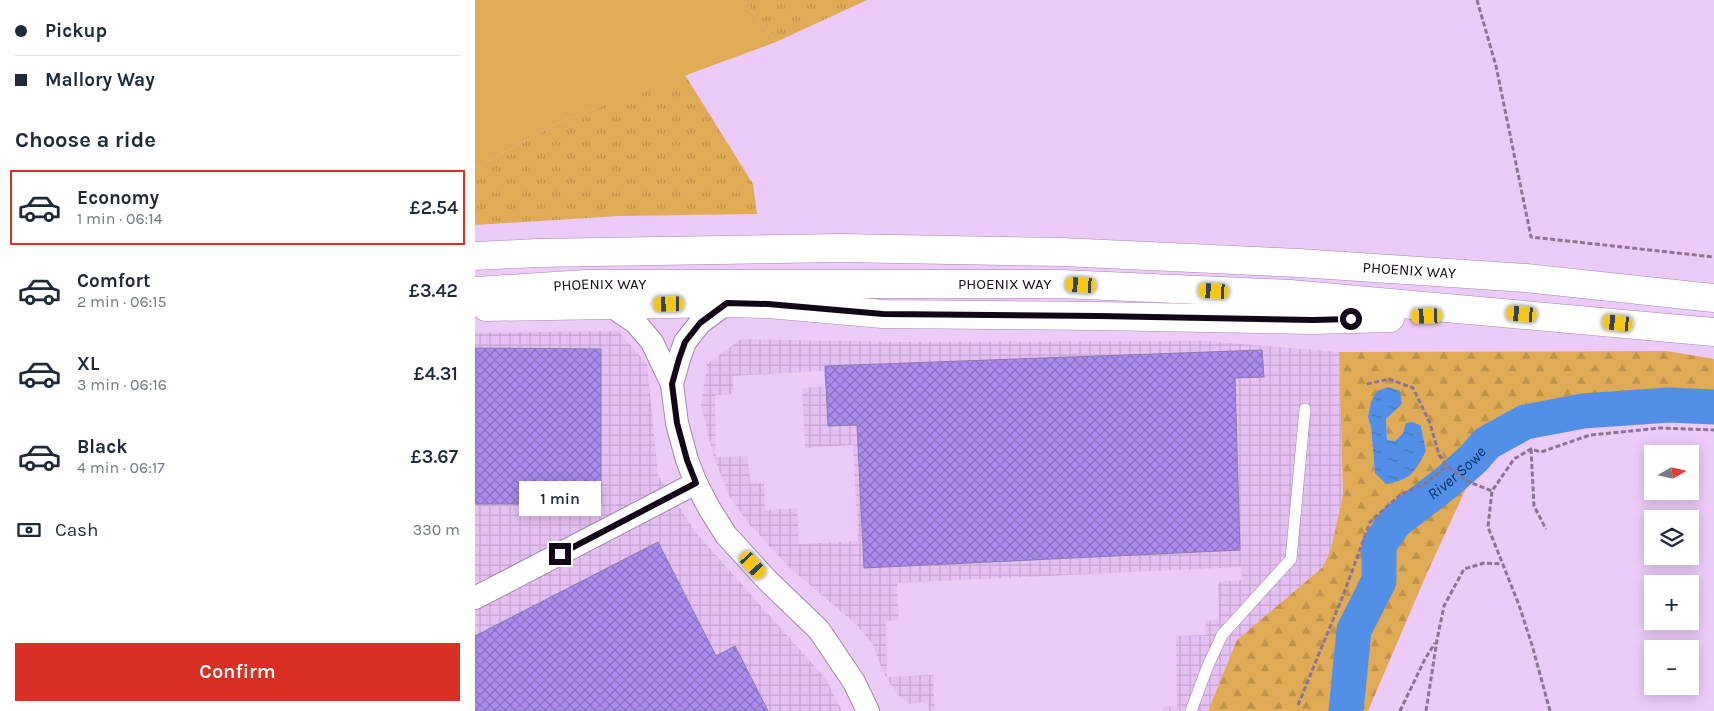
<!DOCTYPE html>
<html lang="en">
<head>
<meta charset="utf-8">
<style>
  :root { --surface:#fff; --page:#f6f6f7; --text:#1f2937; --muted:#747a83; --line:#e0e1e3; --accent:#d93025 }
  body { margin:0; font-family:Karla,sans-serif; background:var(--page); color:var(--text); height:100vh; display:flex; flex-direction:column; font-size:19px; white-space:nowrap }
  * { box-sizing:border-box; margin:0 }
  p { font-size:16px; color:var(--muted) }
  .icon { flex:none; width:28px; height:28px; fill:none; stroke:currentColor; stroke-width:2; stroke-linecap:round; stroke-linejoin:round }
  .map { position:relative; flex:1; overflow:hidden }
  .drawer { display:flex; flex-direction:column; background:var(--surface); width:475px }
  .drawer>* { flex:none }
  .guide { display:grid; align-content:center; height:110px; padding:0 15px; background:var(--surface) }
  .needle { width:32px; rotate:81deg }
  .controls { position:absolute; left:1169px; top:445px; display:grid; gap:10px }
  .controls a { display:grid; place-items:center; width:55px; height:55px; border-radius:0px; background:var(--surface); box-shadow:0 2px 12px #0003; font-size:25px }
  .end { position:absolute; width:22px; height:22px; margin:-11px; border:6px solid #120716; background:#fff; box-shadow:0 0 0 2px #fff }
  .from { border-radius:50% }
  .bubble { position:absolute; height:35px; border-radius:0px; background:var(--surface); box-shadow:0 2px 12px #0003; font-size:16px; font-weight:600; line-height:35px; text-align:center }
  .car { position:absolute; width:15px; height:30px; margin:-15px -8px; border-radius:6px; box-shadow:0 0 4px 1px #0007; background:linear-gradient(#f5c518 24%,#345 0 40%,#f5c518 0 76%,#345 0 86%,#f5c518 0) }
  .guide b { display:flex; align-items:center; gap:18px; height:48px; font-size:19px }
  .guide b+b { border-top:1px solid var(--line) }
  .guide i { width:12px; height:12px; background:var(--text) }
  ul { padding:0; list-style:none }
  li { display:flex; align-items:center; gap:15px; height:75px; margin:0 10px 8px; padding:0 5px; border:2px solid transparent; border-radius:0px }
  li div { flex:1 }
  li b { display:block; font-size:19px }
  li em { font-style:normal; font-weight:600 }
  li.on { border-color:var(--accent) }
  li>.icon { width:45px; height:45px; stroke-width:1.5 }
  h2 { padding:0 15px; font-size:22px; line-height:60px }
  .pay { display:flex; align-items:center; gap:12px; height:55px; padding:0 15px; font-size:19px }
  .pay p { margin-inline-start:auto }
  .cta { display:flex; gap:10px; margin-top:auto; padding:10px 15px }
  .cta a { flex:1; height:58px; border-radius:0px; background:var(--accent); color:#fff; font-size:20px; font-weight:600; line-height:58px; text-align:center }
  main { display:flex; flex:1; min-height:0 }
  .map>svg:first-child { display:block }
  .industrial { fill:url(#industrial-grid); fill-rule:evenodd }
  .grass { fill:url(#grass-tufts) }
  .forest { fill:url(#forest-firs); fill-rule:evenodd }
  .green { fill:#e0ab56 }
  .water { fill:url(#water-ripples) }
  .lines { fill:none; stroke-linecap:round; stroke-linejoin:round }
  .river { stroke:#5290e7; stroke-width:35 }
  .building { fill:url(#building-cross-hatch); stroke:#897ba9 }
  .lane-casing { stroke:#a485ae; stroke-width:12 }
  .street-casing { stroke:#a485ae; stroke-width:24 }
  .highway-casing { stroke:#a485ae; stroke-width:29 }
  .path { stroke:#8b7493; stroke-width:3; stroke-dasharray:5 2.5; stroke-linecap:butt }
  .lane { stroke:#fff; stroke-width:11 }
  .street { stroke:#fff; stroke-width:22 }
  .highway { stroke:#fff; stroke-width:28 }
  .route { stroke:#120716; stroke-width:6 }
  .labels { text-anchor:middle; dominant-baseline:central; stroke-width:4; stroke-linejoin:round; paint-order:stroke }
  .street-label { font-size:15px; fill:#120716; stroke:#eccbf8 }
  .water-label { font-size:16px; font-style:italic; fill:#042e65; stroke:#eccbf8 }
</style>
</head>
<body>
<main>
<section class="drawer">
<div class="guide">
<b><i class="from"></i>Pickup</b>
<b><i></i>Mallory Way</b>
</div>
<h2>Choose a ride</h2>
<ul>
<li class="on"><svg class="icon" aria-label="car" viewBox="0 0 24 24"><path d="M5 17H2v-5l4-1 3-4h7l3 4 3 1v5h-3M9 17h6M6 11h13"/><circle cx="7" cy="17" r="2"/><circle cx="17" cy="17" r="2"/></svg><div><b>Economy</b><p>1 min · 06:14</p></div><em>£2.54</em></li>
<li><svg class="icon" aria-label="car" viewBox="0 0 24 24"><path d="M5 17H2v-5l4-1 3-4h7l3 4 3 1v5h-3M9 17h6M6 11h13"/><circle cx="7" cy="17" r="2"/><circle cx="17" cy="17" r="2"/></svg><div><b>Comfort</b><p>2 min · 06:15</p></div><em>£3.42</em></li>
<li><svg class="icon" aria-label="car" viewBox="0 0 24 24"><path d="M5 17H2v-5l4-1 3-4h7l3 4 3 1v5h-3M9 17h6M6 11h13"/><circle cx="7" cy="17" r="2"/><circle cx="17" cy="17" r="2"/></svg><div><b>XL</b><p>3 min · 06:16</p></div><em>£4.31</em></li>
<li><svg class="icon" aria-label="car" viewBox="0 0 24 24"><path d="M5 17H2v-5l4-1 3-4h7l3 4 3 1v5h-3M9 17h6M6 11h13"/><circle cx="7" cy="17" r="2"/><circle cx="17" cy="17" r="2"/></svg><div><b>Black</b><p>4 min · 06:17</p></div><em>£3.67</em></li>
</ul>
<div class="pay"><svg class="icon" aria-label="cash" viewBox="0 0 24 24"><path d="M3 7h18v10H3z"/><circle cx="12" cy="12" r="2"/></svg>Cash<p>330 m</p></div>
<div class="cta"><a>Confirm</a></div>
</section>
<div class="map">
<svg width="1239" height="711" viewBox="0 0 1239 711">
  <defs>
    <pattern id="industrial-grid" width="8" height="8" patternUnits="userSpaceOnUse" patternTransform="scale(1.25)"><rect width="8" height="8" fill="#e6c0f3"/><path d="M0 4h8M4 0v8" fill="none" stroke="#c4a4d0"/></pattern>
    <pattern id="grass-tufts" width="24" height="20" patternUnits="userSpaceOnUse" patternTransform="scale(1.25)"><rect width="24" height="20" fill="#e0ab56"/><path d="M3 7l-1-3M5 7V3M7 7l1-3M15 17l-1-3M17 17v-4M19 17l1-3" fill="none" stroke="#bf924a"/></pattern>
    <pattern id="forest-firs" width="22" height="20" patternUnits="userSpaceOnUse" patternTransform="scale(1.25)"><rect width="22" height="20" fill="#e0ab56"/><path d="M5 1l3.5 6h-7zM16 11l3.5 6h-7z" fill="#bf924a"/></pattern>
    <pattern id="water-ripples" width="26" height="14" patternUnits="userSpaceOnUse" patternTransform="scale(1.25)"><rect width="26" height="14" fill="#5290e7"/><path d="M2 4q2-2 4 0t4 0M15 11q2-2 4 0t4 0" fill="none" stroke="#4374ba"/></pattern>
    <pattern id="building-cross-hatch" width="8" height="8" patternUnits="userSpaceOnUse" patternTransform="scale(1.25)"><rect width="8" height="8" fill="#ac8bf0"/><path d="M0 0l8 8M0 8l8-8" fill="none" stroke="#8b70c1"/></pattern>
  </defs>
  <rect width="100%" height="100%" fill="#eccbf8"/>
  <g class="industrial">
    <polygon points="143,331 172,364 183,475 222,534 351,679 367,711 0,711 0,333"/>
    <path d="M266 339 429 342 730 341 864 352 868 495 856 549 848 567 762 640 733 711H688V707L702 706 701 636 731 635 730 621 744 619 743 582 767 580 766 567 422 583 424 620 411 621 412 677 458 675 460 711H454L453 701 434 704 422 694 408 672 398 645 381 624 315 568 274 524 255 497 239 458 226 406 232 364ZM787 350 789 377 760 378 765 550 389 568 382 425 353 426 350 366ZM349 371 350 386 327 388 330 448 378 445 383 541 324 544 322 508 290 510 289 483H275L273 456 241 457 240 395 258 394V376Z"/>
  </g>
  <g class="grass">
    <polygon points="268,0 392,0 301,42"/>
    <polygon points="210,75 278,184 282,214 144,216 0,225 0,168 89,120"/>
  </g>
  <path class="forest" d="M1192 351 1239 359V407L1194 405 1108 411 1050 422 1012 443 952 573 893 711H733L762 640 848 567 856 549 868 495 864 352ZM921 410 911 419 912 440 920 441 928 433 946 426 951 451 900 473 896 427 893 417Z"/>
  <polygon class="green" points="0,0 268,0 301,42 89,120 0,168"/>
  <path class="water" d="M913 387 925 391 927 404 911 419 912 440 920 441 928 433 931 423 938 422 946 426 951 451C940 472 936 480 911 484L900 473 896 427 893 417 896 402 902 391Z"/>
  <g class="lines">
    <path class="river" id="s1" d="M871 711 879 630 904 581V545L920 522 972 482 998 459 1012 443 1050 422 1108 411 1194 405 1239 407"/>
  </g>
  <g class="building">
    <polygon points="0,348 126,349 126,504 0,504"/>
    <polygon points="787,350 789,377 760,378 765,550 389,568 382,425 353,426 350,366"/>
    <polygon points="183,542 241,656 260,646 293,711 0,711 0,636"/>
  </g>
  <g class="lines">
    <g class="lane-casing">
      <polyline id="lane" points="716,711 732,668 747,635 816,559 830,409"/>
    </g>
    <g class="street-casing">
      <g id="street">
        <polyline points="252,303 225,323 210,342 204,359 197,384 202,423 212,460 221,483 234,508 251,535 292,580 344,630 379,682 393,711"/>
        <polyline points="136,306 160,322 177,342 197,384"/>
        <polyline points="0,598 221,483"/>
      </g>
    </g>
    <g class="highway-casing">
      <g id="highway">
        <path id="s2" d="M0 256 62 253 366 248 587 252 824 263 1051 278 1239 298"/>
        <path id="s3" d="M0 291 111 284H587L815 294 1239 332"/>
        <polyline points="11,307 252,303 293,304 408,314 623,316 838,320 915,318"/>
      </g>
    </g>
    <g class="path">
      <polyline points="1002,0 1021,66 1056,237 1239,257"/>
      <polyline points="892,384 914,379 938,388 955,423 964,455 972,466 994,482 1017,491"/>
      <polyline points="1056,449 1059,506 1071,529"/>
      <polyline points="823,705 869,593 895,522 925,495 951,483 972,466"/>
      <polyline points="925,711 950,659 960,643"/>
      <polyline points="951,711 962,640 969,606 989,569 1009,563 1027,564"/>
      <polyline points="1075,711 1057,645 1044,605 1013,527 1017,491 1039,459 1056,449 1066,452 1115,435 1185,428 1239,430"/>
    </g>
    <use href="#lane" class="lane"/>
    <use href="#street" class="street"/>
    <use href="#highway" class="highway"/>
  </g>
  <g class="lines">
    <polyline class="route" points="85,554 221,483 212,460 202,423 197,384 204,359 210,342 225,323 252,303 293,304 408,314 623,316 838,320 876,319"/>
  </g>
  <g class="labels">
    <g class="street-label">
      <text stroke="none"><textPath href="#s2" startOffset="935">PHOENIX WAY</textPath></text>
      <text stroke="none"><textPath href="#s3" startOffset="530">PHOENIX WAY</textPath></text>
      <text stroke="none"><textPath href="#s3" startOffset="125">PHOENIX WAY</textPath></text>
    </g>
    <g class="water-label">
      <text stroke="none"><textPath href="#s1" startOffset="279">River Sowe</textPath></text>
    </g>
  </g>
</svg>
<div class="controls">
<a><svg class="needle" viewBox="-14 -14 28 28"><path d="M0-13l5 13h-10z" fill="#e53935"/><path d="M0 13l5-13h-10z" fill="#747a83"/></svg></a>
<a><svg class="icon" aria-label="layers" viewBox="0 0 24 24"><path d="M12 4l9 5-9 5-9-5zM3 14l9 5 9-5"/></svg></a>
<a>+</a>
<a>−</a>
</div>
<i class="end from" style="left:876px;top:319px"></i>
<i class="end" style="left:85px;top:554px"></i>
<div class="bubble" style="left:44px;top:481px;width:82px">1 min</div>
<i class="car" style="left:606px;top:285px;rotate:273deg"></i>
<i class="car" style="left:739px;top:291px;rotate:273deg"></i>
<i class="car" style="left:194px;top:304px;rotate:269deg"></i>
<i class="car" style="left:1047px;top:314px;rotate:275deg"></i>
<i class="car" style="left:952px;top:316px;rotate:268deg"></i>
<i class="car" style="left:1143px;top:323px;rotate:276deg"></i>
<i class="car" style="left:278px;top:565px;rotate:138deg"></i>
</div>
</main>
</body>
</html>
